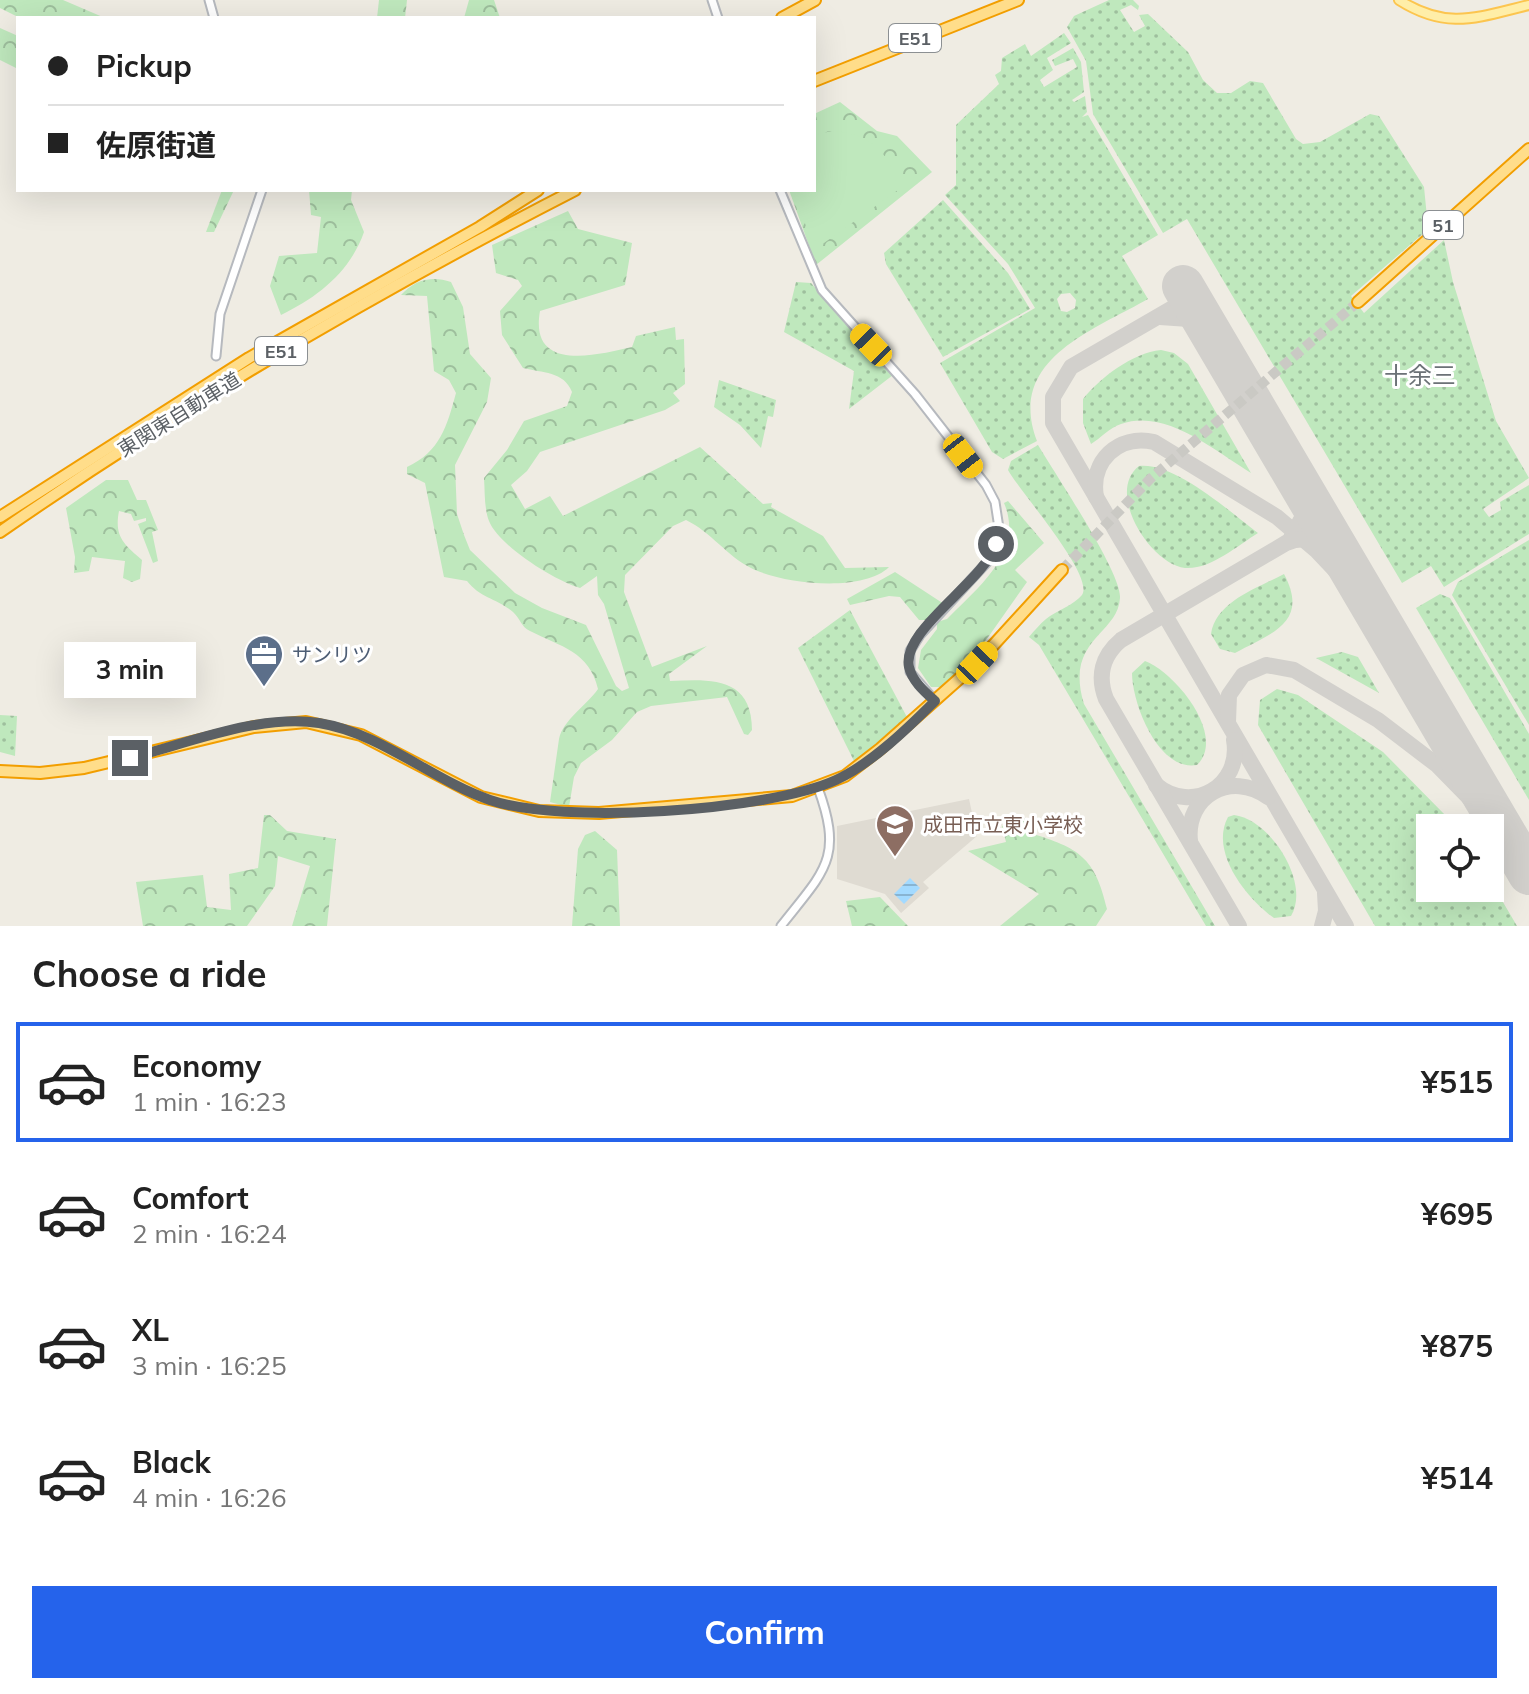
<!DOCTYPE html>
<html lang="en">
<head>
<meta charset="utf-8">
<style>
  :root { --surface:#fff; --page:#f6f6f6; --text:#222; --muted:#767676; --line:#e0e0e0; --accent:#2563eb }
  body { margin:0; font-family:Mulish,"Noto Sans JP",sans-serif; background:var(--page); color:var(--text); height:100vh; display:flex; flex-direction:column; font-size:30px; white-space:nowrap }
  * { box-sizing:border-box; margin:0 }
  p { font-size:26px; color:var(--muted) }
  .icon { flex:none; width:44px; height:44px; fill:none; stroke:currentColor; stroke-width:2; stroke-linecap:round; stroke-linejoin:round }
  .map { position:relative; height:926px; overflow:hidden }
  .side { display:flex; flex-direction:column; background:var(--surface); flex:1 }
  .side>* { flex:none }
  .hud { position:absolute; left:16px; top:16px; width:800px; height:176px; border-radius:0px; box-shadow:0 8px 32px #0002; display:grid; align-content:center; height:176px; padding:0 32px; background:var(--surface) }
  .buttons { position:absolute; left:1416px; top:814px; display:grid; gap:16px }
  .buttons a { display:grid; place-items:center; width:88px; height:88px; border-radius:0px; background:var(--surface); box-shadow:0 8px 32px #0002; font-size:40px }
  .end { position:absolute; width:36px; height:36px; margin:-18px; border:10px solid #5b6065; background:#fff; box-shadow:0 0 0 4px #fff }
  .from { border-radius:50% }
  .bubble { position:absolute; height:56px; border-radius:0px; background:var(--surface); box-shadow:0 8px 32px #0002; font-size:26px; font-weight:700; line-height:56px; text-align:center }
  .car { position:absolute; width:24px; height:48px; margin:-24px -12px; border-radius:10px; box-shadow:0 0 6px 2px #0007; background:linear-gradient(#f5c518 24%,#345 0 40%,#f5c518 0 76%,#345 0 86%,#f5c518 0) }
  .hud b { display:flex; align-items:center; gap:28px; height:76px; font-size:30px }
  .hud b+b { border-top:2px solid var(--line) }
  .hud i { width:20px; height:20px; background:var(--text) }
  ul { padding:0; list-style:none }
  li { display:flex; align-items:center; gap:24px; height:120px; margin:0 16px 12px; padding:0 16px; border:4px solid transparent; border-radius:0px }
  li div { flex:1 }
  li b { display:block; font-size:30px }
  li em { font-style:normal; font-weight:700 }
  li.selected { border-color:var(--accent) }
  li>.icon { width:72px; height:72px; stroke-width:1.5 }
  h2 { padding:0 32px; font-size:36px; line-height:96px }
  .action { display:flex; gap:16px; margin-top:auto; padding:16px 32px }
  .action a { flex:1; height:92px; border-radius:0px; background:var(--accent); color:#fff; font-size:32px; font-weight:700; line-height:92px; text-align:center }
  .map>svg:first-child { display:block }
  .education { fill:#dfdbd2 }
  .grass { fill:url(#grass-dots); fill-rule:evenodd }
  .forest { fill:url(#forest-crowns) }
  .garden { fill:#bfe8bd }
  .water { fill:url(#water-rules) }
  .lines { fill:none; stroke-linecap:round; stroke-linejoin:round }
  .taxiway { stroke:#d2d0cc; stroke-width:16 }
  .runway { stroke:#d2d0cc; stroke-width:42 }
  .highway-tunnel { stroke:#cac9c4; stroke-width:10; stroke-dasharray:10 5; stroke-linecap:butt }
  .minor-casing { stroke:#b6b9be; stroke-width:11 }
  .major-casing { stroke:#fcc54f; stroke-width:12 }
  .highway-casing { stroke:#f29e00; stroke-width:14 }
  .minor { stroke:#fff; stroke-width:7 }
  .major { stroke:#ffeea8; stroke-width:8 }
  .highway { stroke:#ffdd8a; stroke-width:10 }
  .route { stroke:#5b6065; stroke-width:10 }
  .labels { text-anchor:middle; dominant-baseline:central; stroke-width:6; stroke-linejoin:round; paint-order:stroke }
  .shield { fill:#fff; stroke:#8c9093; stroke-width:2 }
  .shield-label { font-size:18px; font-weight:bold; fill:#5b6065 }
  .street-label { font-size:20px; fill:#5b6065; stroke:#fff }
  .service-label { font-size:20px; fill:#4e5e75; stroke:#fff; text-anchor:start }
  .education-label { font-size:20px; fill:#785e54; stroke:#fff; text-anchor:start }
  .quarter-label { font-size:24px; fill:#6c7277; stroke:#fff }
</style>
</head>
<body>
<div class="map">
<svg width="1529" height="926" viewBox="0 0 1529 926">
  <defs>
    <pattern id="grass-dots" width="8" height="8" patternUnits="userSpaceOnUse" patternTransform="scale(2)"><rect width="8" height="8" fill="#bfe8bd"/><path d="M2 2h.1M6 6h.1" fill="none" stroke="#9ebf9d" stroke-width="1.8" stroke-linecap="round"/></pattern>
    <pattern id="forest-crowns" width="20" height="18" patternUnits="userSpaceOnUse" patternTransform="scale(2)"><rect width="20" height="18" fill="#bfe8bd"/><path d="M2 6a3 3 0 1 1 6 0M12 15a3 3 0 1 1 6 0" fill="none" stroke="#9ebf9d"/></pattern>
    <pattern id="water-rules" width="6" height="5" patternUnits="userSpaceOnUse" patternTransform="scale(2)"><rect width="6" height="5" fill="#a3daff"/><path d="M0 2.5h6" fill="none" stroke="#88b4d2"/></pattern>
  </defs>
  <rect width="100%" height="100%" fill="#efece3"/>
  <polygon class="education" points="969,799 977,836 923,882 929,888 901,913 885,894 837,879 837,826"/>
  <g class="grass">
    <polygon points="1109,0 1133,0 1139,6 1138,10 1131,5 1120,10 1134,32 1145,26 1139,15 1148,14 1188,52 1203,80 1217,93 1231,93 1250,81 1263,83 1296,139 1303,144 1320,142 1370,114 1379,116 1424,187 1427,217 1433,225 1351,296 1364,313 1444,240 1453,282 1496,421 1529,478 1483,509 1489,517 1501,510 1500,502 1529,485 1529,534 1444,587 1431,566 1402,583 1187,219 1163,233 1093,114 1086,61 1067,27 1074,16"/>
    <path d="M1064 33 1071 43 1047 58 1053 70 1040 80 1044 87 1077 67 1073 59 1055 66 1052 60 1073 48 1081 62 1084 92 1072 100 1074 102 1085 96 1087 112 1082 117 1088 115 1158 235 1122 256 1148 299C1092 331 1006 360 1037 441L1003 459 992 452 940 363 1035 308 1008 264 945 195 956 185V125L999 84 995 75 1001 71 1002 58 1025 44 1031 56ZM1070 293 1076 300 1075 308 1067 312 1061 311 1057 299 1061 294Z"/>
    <polygon points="943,200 1008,273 1030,309 943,357 886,264 884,253"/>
    <polygon points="796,282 811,283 893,375 849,409 854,371 784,332"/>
    <path d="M1161 350 1174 353 1188 364 1251 473C1215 451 1166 408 1121 424 1109 428 1101 438 1091 444L1083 423V399C1100 378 1132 353 1161 350Z"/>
    <polygon points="719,380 776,400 773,417 768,416 761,448 740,425 714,407"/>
    <path d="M1038 445C1054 472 1122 573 1120 598 1118 635 1064 639 1084 704L1215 926H1206L1039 645 1029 637C1034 631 1040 624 1046 619 1056 611 1074 605 1082 595 1095 576 1020 492 1008 470L1011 461Z"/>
    <path d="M1139 466C1175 462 1230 512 1258 533 1237 546 1210 570 1185 568 1150 564 1105 492 1139 466Z"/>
    <polygon points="1529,540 1529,725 1452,595 1458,582"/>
    <path d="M1284 574C1310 623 1271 633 1235 653L1220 649 1211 634C1216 601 1258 588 1284 574Z"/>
    <polygon points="1440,594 1450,598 1529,734 1529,800 1416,608"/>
    <polygon points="850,610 908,719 855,763 798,648"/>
    <polygon points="1342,652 1358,657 1379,693 1316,658"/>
    <path d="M1145 661C1175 672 1227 736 1197 765 1158 772 1132 703 1132 673Z"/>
    <polygon points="1277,689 1298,695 1383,752 1449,819 1455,828 1430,828 1430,888 1490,888 1490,880 1517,926 1375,926 1258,725 1260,700"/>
    <polygon points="0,715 17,716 15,756 0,752"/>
    <path d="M1234 815C1270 819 1311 883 1291 916L1274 918C1247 899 1209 852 1228 817Z"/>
  </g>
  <g class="forest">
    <polygon points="0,0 63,0 105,18 20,18 0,8"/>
    <polygon points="379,0 407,0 405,18 377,18"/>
    <polygon points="469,0 494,0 500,18 464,18"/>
    <polygon points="0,28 18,36 18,69 0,60"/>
    <polygon points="840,102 877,131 897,136 932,172 816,265 789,190 814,190 814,114"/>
    <polygon points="222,190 234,190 214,232 206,232"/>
    <path d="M309 190H352L351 200 364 232C350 272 318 297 281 315L270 286 279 256 317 253 321 217 311 215Z"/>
    <path d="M568 211 578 229 632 243 625 285 540 311C529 373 597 355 632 347L636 336 675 327 676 340 684 339 685 384 673 393 680 401 665 410 540 452 527 471 511 485 525 509 550 496 563 516 700 447 763 504 772 503 771 507 823 536 845 568 889 567C863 593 782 584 751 568 727 556 711 532 686 520L673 526 625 575 624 592 652 667 707 646 669 674 670 681C710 679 752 676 752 730L748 735 744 734 727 697 651 706 637 712 612 740 581 763 574 777 569 807 550 802 559 739C563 720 586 706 598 689 589 651 561 647 530 631 521 627 520 618 513 612 498 599 480 598 467 581L444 577 425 483 407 474V467C440 452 447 426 456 393L449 380 434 371 427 296 401 295C414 280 432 275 451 282L463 307 470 354 491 378 487 402 455 465 457 514 464 535 470 550 515 593 542 608 586 625 616 686 622 691 629 688 604 604 598 595 597 576 580 588C555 581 499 546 489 521 484 508 485 492 484 478L507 450 524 421 567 406 572 392C564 371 542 373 523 368L502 335 500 311 522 286 518 280 496 273 492 245Z"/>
    <path d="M106 480H128L137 500H146L158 530 152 532 158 561 153 563 138 524 146 521V518L134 521 131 514 119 511C114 537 124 544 142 560L140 579 132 582 123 578 125 561 92 557 89 571 74 573 75 557 66 508Z"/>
    <path d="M1008 501 1044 543 1015 570 1027 582 977 653 944 687H931L918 668 921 650 937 629V622L947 619C977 588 1025 552 1004 503Z"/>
    <polygon points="895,572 944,604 928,620 919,620 900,597 889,596 850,605 847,599"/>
    <polygon points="264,815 270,815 287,831 336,839 327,926 292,926 310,866 278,856 275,886 247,926 143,926 136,882 203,875 207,907 231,910 229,874 258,868"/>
    <path d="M1025 818 1030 833C1079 848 1095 857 1107 909L1096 926H1000L1039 894 968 851 1006 842 1002 826Z"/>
    <polygon points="595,831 617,850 620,926 572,926 578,849 585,835"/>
    <polygon points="880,897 908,926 852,926 846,901"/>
  </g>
  <path class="garden" d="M832 131C869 133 892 153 898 190L824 243 811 240 793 190H814V135Z"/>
  <polygon class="water" points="910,878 920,888 904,904 894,894"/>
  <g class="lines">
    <g class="taxiway">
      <polyline points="1190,298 1071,367 1053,397 1053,423 1346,926"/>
      <polyline points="1160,317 1189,319 1211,335"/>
      <path d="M1096 497C1090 461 1118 434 1154 442L1277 517 1317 551 1352 588"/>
      <polyline points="1290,540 1303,516 1303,489"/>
      <polyline points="1228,722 1229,695 1243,675 1266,665 1294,670 1378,720 1437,765 1483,812 1522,863"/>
      <path d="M1156 785C1192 815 1242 786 1234 740"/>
      <path d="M1190 841C1185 796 1231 770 1268 797"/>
      <path d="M1239 926 1106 699C1097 676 1102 656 1121 640L1286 543C1341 520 1371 605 1393 643"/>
      <polyline points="1322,926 1326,911 1325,893"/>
    </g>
    <polyline class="runway" points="1183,286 1529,874"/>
    <polyline class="highway-tunnel" points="1062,570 1151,478 1358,302"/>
    <g class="minor-casing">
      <g id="minor">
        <polyline points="209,0 214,18"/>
        <polyline points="712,0 718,18"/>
        <polyline points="780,190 822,290 915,394 986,485 995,502 999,528 991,558 920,635 910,651 910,672 935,701"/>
        <polyline points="216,356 220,314 262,190"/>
        <path d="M781 926C824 871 844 859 818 788"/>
      </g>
    </g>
    <g class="major-casing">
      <path id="major" d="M1399 0C1448 31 1478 17 1529 5"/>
    </g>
    <g class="highway-casing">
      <g id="highway">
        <polyline points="782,18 815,0"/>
        <polyline points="814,81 1018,0"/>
        <polyline points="1358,302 1529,149"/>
        <polyline points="0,517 249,358 480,227 538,190"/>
        <path d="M0 532C184 404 376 292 575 190"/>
        <polyline points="0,771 40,773 84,768 254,727 306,722 361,735 481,797 539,811 599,813 792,796 845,776 880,749 977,663 1062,570"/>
      </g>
    </g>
    <use href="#minor" class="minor"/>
    <use href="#major" class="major"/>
    <use href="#highway" class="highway"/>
  </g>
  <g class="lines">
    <path class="route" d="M130 758C189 743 258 714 319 723 381 733 432 780 490 800 561 825 768 811 836 780 871 764 908 728 935 701 925 692 912 681 909 667 901 630 984 582 996 544"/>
  </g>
  <defs>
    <g id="office-pin" transform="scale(2)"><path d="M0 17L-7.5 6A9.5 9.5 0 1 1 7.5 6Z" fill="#5c6f8a" stroke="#fff"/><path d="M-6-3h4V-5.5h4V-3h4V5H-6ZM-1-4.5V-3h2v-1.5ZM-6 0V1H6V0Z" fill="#fff"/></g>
    <g id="school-pin" transform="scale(2)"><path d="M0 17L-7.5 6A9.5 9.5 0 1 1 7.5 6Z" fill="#8d6e63" stroke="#fff"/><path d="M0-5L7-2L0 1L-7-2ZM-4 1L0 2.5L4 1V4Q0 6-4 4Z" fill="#fff"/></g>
  </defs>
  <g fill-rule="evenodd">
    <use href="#office-pin" x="264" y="654"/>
    <use href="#school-pin" x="895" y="824"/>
  </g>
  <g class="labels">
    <g class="shield">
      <rect x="889" y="24" width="52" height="28" rx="6"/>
      <rect x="1423" y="211" width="40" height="28" rx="6"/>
      <rect x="255" y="337" width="52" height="28" rx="6"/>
    </g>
    <g class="shield-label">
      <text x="915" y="38">E51</text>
      <text x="1443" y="225">51</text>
      <text x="281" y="351">E51</text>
    </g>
    <g class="street-label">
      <text transform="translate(179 414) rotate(-32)">東関東自動車道</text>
    </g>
    <g class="service-label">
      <text x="292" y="654">サンリツ</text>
    </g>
    <g class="education-label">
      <text x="923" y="824">成田市立東小学校</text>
    </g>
    <g class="quarter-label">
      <text x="1420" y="375">十余三</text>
    </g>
  </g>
</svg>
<div class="buttons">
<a><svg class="icon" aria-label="locate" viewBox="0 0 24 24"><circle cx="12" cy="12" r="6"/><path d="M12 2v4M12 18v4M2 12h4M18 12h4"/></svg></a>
</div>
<i class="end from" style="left:996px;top:544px"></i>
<i class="end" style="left:130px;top:758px"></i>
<div class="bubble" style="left:64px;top:642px;width:132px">3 min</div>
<i class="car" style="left:871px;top:345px;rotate:316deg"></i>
<i class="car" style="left:963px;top:456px;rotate:142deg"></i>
<i class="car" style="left:977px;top:663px;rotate:43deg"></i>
<div class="hud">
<b><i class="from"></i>Pickup</b>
<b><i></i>佐原街道</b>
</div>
</div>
<section class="side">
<h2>Choose a ride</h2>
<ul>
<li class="selected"><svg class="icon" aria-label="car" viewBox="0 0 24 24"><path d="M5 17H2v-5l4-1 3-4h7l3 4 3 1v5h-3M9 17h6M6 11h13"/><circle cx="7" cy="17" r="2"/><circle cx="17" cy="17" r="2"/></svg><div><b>Economy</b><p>1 min · 16:23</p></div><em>¥515</em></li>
<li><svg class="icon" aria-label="car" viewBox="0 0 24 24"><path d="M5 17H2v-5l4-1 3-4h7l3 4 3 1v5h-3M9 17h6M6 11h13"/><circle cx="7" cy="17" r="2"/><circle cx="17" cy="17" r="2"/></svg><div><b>Comfort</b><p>2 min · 16:24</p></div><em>¥695</em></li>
<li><svg class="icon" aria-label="car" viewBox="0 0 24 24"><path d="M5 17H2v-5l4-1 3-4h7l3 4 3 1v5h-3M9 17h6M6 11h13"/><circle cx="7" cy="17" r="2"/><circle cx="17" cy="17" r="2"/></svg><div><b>XL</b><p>3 min · 16:25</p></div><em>¥875</em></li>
<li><svg class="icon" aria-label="car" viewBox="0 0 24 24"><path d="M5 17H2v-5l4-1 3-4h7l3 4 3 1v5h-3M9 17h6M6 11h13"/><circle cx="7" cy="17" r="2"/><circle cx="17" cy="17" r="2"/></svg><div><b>Black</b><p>4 min · 16:26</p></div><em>¥514</em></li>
</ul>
<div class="action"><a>Confirm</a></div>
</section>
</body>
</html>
